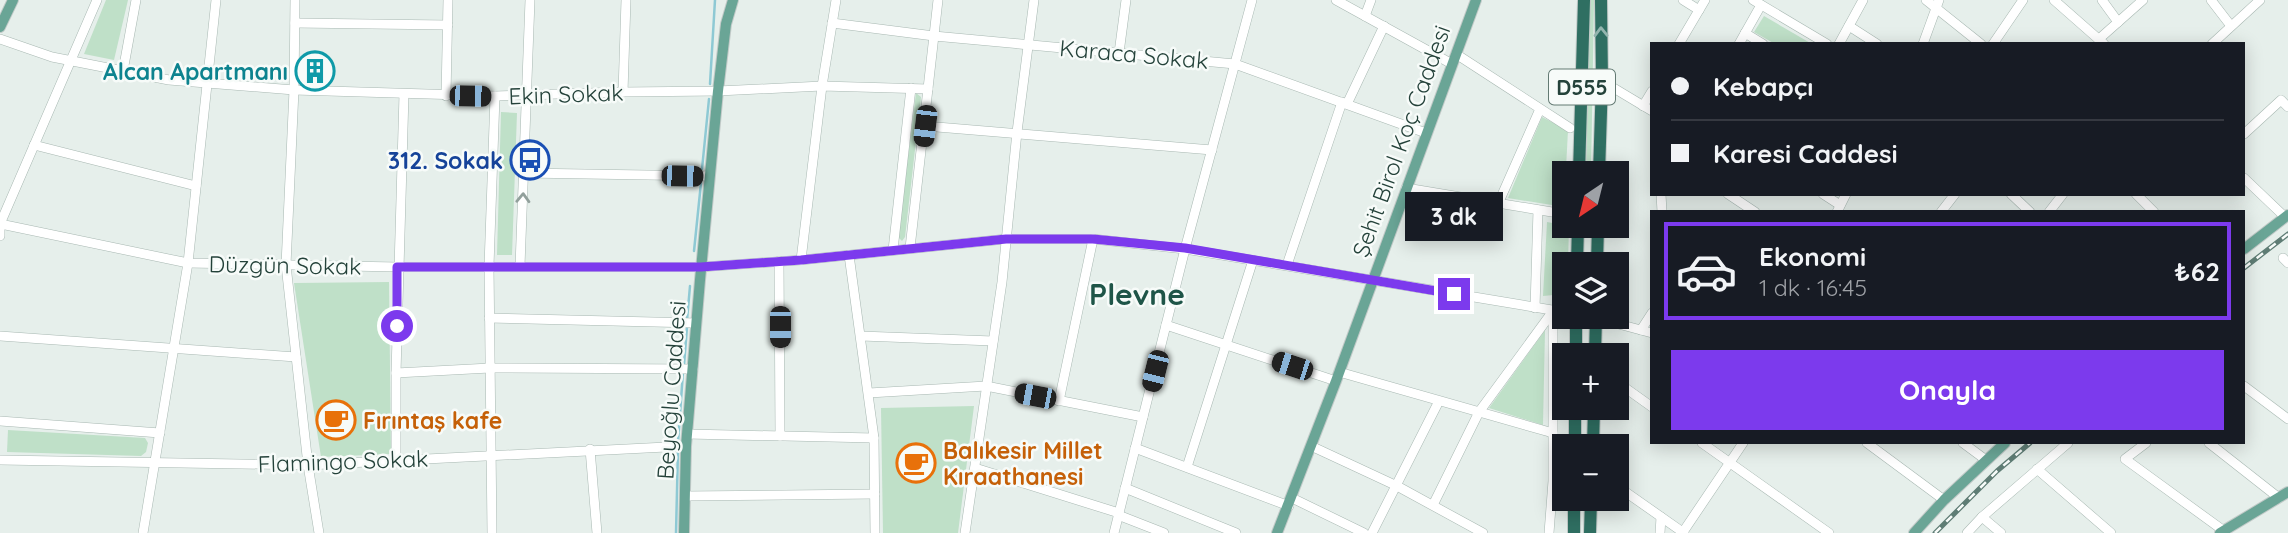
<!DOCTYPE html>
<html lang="tr">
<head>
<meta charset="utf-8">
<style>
  :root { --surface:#171b24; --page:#242831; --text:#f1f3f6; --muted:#9ea1a6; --line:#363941; --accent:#7c3aed }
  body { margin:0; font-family:Quicksand,sans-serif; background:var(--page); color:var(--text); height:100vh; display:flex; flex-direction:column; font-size:26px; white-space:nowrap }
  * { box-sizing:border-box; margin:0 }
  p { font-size:23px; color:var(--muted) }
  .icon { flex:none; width:38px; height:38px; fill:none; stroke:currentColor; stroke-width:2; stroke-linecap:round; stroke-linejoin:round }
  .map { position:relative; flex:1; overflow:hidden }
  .details { position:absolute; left:1650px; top:210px; width:595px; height:234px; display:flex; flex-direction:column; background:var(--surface); border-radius:0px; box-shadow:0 4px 18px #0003 }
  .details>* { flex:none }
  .banner { position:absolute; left:1650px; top:42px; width:595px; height:154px; border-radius:0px; box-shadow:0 4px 18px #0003; display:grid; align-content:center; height:154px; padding:0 21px; background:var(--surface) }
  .needle { width:46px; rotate:215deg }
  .fabs { position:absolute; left:1552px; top:161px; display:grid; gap:14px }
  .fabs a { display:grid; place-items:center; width:77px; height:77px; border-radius:0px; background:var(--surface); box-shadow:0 4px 18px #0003; font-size:35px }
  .end { position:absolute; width:32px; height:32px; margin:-16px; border:9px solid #7c3aed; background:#fff; box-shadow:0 0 0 4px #fff }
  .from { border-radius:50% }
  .bubble { position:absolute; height:49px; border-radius:0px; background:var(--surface); box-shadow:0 4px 18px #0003; font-size:23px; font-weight:700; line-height:49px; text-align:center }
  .car { position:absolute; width:21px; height:42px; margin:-21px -10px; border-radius:9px; box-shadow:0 0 5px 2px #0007; background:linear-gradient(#222 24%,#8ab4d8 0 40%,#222 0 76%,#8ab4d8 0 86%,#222 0) }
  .banner b { display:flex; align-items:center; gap:24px; height:66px; font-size:26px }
  .banner b+b { border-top:2px solid var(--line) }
  .banner i { width:18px; height:18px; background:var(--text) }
  ul { padding:12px 0 0; list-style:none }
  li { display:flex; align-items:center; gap:21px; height:98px; margin:0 14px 10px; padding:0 7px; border:4px solid transparent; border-radius:0px }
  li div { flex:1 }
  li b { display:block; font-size:26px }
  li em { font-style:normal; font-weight:700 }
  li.on { border-color:var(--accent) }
  li>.icon { width:63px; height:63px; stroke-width:1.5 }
  .cta { display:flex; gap:14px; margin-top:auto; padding:14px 21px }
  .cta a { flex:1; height:80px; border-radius:0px; background:var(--accent); color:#fff; font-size:28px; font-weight:700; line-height:80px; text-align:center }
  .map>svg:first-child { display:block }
  .green { fill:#bfe0c8 }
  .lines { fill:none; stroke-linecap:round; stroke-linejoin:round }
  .stream { stroke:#8ec9d4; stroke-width:2.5 }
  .minor-casing { stroke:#a8b8b2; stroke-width:10 }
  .major-casing { stroke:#c2cac8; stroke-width:12 }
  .highway-casing { stroke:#c2cac8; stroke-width:14 }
  .minor { stroke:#fff; stroke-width:9 }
  .major { stroke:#6aa596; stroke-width:10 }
  .highway { stroke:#2f6f62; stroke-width:12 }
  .rail-casing { stroke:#5f7d75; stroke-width:5 }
  .rail { stroke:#f7fbf9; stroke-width:2.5; stroke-dasharray:8; stroke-linecap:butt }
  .oneway { stroke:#93b5ae }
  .oneway2 { stroke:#92a09c }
  .route { stroke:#7c3aed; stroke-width:9 }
  .labels { text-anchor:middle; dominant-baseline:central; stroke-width:5; stroke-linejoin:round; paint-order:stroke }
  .shield { fill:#f7fbf9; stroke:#637a73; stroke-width:2 }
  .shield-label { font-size:21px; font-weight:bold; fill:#24423a }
  .street-label { font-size:23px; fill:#24423a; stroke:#f7fbf9 }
  .culture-label { font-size:23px; font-weight:bold; fill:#0d838f; stroke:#f7fbf9; text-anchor:end }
  .transit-label { font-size:23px; font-weight:bold; fill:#164399; stroke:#f7fbf9; text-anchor:end }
  .food-label { font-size:23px; font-weight:bold; fill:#c56008; stroke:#f7fbf9; text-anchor:start }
  .district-label { font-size:30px; font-weight:bold; fill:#1f5548; stroke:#f7fbf9 }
</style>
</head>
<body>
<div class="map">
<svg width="2288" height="533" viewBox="0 0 2288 533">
  <rect width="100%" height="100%" fill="#e6efeb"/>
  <g class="green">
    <polygon points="106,0 128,0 114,60 84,54"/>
    <polygon points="1589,0 1594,0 1591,173 1586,173"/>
    <polygon points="1764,16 1812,44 1775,44 1754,32"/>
    <polygon points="916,93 921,97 905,237 902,241 898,237"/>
    <polygon points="501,112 517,113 512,255 497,255"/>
    <polygon points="1542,117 1568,130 1564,207 1508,198"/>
    <polygon points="1547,222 1569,226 1568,264 1564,264 1564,294 1543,296"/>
    <polygon points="389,282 391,454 321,457 294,283"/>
    <polygon points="1545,330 1543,425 1489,408"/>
    <polygon points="974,406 958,533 883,533 881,408"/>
    <polygon points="8,430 145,438 148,443 146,452 141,456 7,452"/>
  </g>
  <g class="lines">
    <g class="stream">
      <polyline points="710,84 715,0"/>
      <polyline points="702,169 709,99"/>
      <polyline points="694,251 701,183"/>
      <polyline points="687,320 690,286"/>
      <polyline points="684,365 687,327"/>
      <polyline points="678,442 683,372"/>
      <polyline points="676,533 678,449"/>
    </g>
    <g class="minor-casing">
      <g id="minor">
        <polyline points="295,0 294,90 286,265 308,465 319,533"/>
        <polyline points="1336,0 1452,64"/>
        <polyline points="1683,0 1699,10"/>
        <polyline points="1753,0 1827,44"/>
        <polyline points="1926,0 1981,44"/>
        <polyline points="2054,0 2104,44"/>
        <polyline points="2102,0 2118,22"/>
        <polyline points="2211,0 2231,26"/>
        <polyline points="1365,16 1371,0"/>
        <polyline points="295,23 448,25"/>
        <polyline points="832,23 934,36 1235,64 1426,133"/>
        <polyline points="1849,26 1877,44"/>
        <polyline points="1745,33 1763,44"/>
        <polyline points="0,39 52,57 169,80 294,90 495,96 623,92 718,91 822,86 928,89"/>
        <polyline points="2099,39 2143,0"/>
        <polyline points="1679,44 1705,0"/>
        <polyline points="1739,44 1761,5"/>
        <polyline points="1839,44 1863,0"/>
        <polyline points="1923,44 1939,0"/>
        <polyline points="1993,44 2023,0"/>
        <polyline points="2212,44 2260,0"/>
        <polyline points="1119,53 1126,0"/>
        <polyline points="1456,54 1570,128"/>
        <polyline points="123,71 136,0"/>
        <polyline points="1602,81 1652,111"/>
        <polyline points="623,92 626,0"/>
        <polyline points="404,94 396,373 490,368 693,369"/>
        <polyline points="446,96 448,0"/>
        <polyline points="1347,104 1384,26"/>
        <polyline points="1643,106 1652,91"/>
        <polyline points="925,126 1212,150"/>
        <polyline points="2244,134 2281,100 2288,107"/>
        <polyline points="34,145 196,186"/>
        <polyline points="524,173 709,176"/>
        <polyline points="2244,178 2285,217"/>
        <polyline points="1406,188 1564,214"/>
        <polyline points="1661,194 1662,212"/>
        <polyline points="1728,194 1755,212"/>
        <polyline points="1823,194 1840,205"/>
        <polyline points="2011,194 2030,212"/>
        <polyline points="2136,194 2154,212"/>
        <polyline points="1498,204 1540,109"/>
        <polyline points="1837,212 1846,194"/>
        <polyline points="1941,212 1955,194"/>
        <polyline points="2049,212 2063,194"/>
        <polyline points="0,224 188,263 398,267 701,267 801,260 1006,239 1093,239 1185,249 1564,312"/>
        <polyline points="0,236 0,224 97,0"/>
        <polyline points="910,248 938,0"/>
        <polyline points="893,250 911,88"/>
        <polyline points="849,255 874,438 875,533"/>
        <polyline points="2283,258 2288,263"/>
        <polyline points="801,260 822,86 836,0"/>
        <polyline points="779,261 780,436"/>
        <polyline points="1287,265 1342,102"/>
        <polyline points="520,266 530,0"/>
        <polyline points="1535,308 1538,210"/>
        <polyline points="489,318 696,323"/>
        <polyline points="1596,318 1652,333"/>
        <polyline points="1166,325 1336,381"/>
        <polyline points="1641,330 1652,313"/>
        <polyline points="0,336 296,357"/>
        <polyline points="861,336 993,341"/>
        <polyline points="1339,372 1553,433"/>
        <polyline points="396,373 396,460"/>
        <polyline points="1617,382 1652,407"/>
        <polyline points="2244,386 2288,419"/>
        <polyline points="869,393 986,386 1143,417"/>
        <polyline points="1059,401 1093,239"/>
        <polyline points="0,421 160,433"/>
        <polyline points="687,434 874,438"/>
        <polyline points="1702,443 1829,533"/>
        <polyline points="1867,443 1944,500"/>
        <polyline points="1963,443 1986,460"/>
        <polyline points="2146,443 2125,459 2224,531"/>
        <polyline points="2209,443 2279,498"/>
        <polyline points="1311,446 1397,486 1483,533"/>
        <polyline points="1135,448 1289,506"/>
        <polyline points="590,449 597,533"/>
        <polyline points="0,460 308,465 686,446"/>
        <polyline points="1187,467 1253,260"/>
        <polyline points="975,468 1119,513"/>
        <polyline points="2037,469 2111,533"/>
        <polyline points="1617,486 1684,533"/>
        <polyline points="1125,488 1236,533"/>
        <polyline points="685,496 875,494"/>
        <polyline points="1292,498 1364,533"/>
        <polyline points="1433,505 1479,412 1553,311"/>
        <polyline points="1118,515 1164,533"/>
        <polyline points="1982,517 2001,533"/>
        <polyline points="1683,532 1743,443"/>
        <polyline points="143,533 188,263 216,0"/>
        <polyline points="492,533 489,266 495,96"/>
        <polyline points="965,533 1002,282 1017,132 1034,0"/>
        <polyline points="1114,533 1185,249 1252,0"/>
        <polyline points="1372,533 1439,401"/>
        <polyline points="1549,533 1553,481 1553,311"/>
        <polyline points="1660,533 1661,517"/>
        <polyline points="1967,533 1982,517 2068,443"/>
      </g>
    </g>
    <g class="major-casing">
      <g id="major">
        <polyline points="0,27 13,0"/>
        <polyline points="2244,249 2288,215"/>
        <polyline points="684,533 686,446 700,280 718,91 726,24 733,0"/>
        <polyline points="1277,533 1336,381 1476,0"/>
        <polyline points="1914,533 1944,500 2005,443"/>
        <polyline points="2220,533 2288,492"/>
      </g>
    </g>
    <g class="highway-casing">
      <g id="highway">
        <polyline points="1579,173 1584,0"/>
        <polyline points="1599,173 1602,81 1601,0"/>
        <polyline points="1577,264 1578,226"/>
        <polyline points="1597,264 1598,226"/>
        <polyline points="1576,317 1576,355"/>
        <polyline points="1595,355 1596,317"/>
        <polyline points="1575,446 1575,408"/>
        <polyline points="1593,446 1594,408"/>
        <polyline points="1574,533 1574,499"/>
        <polyline points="1590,533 1591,499"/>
      </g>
    </g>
    <use href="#minor" class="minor"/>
    <use href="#major" class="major"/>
    <use href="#highway" class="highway"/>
    <g class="rail-casing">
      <g id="rail">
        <polyline points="2244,268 2288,234"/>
        <polyline points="1935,533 1997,471 2030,443"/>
      </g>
    </g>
    <use href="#rail" class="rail"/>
  </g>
  <defs><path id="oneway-chevron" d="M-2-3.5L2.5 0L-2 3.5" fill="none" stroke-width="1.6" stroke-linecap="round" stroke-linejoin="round" transform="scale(1.75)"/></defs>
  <use class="oneway" href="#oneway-chevron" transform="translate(1601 32) rotate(-91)"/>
  <use class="oneway2" href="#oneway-chevron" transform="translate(523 198) rotate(-88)"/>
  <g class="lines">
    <polyline class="route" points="397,326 397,267 701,267 801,260 1006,239 1093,239 1185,248 1454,294"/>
  </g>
  <defs>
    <g id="building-ring" transform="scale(2.0125)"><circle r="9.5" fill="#f7fbf9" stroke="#0f9aa8" stroke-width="1.5"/><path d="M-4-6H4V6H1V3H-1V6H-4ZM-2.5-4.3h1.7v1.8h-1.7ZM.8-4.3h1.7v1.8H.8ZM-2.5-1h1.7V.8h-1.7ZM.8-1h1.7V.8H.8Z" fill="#0f9aa8"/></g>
    <g id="bus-ring" transform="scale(2.0125)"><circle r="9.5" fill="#f7fbf9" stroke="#1a4fb4" stroke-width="1.5"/><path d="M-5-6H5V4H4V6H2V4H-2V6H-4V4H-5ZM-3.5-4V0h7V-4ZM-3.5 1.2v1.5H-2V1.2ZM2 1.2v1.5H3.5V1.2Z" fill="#1a4fb4"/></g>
    <g id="cafe-ring" transform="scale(2.0125)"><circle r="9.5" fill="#f7fbf9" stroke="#e8710a" stroke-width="1.5"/><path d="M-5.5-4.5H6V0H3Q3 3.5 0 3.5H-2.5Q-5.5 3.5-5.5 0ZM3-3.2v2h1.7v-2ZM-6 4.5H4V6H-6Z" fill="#e8710a"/></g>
  </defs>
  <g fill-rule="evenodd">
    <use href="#building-ring" x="315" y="71"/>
    <use href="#bus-ring" x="530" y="160"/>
    <use href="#cafe-ring" x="336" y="420"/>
    <use href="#cafe-ring" x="916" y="463"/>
  </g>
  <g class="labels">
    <rect class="shield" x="1549" y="69.5" width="66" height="35" rx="5"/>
    <g class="shield-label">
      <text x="1582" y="87">D555</text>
    </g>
    <g class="street-label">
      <text transform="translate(1134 54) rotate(5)">Karaca Sokak</text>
      <text transform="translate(566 94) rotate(-2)">Ekin Sokak</text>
      <text transform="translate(1401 141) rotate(-70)">Şehit Birol Koç Caddesi</text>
      <text transform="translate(285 265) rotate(1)">Düzgün Sokak</text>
      <text transform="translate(671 390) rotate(-86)">Beyoğlu Caddesi</text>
      <text transform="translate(343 461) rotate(-2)">Flamingo Sokak</text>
    </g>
    <g class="culture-label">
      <text x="288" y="71">Alcan Apartmanı</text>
    </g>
    <g class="transit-label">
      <text x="503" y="160">312. Sokak</text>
    </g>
    <g class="food-label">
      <text x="363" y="420">Fırıntaş kafe</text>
      <text x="943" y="450">Balıkesir Millet<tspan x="943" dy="26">Kıraathanesi</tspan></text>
    </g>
    <g class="district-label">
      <text x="1137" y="294">Plevne</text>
    </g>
  </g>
</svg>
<div class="fabs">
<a><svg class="needle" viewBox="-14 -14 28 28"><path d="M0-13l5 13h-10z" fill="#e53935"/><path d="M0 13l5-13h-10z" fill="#9ea1a6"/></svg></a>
<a><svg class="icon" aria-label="layers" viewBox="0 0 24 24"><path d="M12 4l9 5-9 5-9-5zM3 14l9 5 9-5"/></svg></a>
<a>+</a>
<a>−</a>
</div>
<i class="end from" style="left:397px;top:326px"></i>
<i class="end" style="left:1454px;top:294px"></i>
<div class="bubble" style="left:1405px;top:192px;width:98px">3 dk</div>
<i class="car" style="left:470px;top:96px;rotate:91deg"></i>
<i class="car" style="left:925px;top:126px;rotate:187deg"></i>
<i class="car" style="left:682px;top:176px;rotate:91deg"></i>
<i class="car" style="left:780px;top:327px;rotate:180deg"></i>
<i class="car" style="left:1292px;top:366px;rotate:288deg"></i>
<i class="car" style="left:1155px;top:371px;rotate:194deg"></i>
<i class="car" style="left:1035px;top:396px;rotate:281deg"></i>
<div class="banner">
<b><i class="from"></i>Kebapçı</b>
<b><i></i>Karesi Caddesi</b>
</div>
<section class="details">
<ul>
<li class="on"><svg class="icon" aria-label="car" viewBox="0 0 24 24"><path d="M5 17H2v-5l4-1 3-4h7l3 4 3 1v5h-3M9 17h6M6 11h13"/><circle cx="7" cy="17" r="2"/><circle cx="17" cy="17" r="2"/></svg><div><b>Ekonomi</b><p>1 dk · 16:45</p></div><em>₺62</em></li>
</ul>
<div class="cta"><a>Onayla</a></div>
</section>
</div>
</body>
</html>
